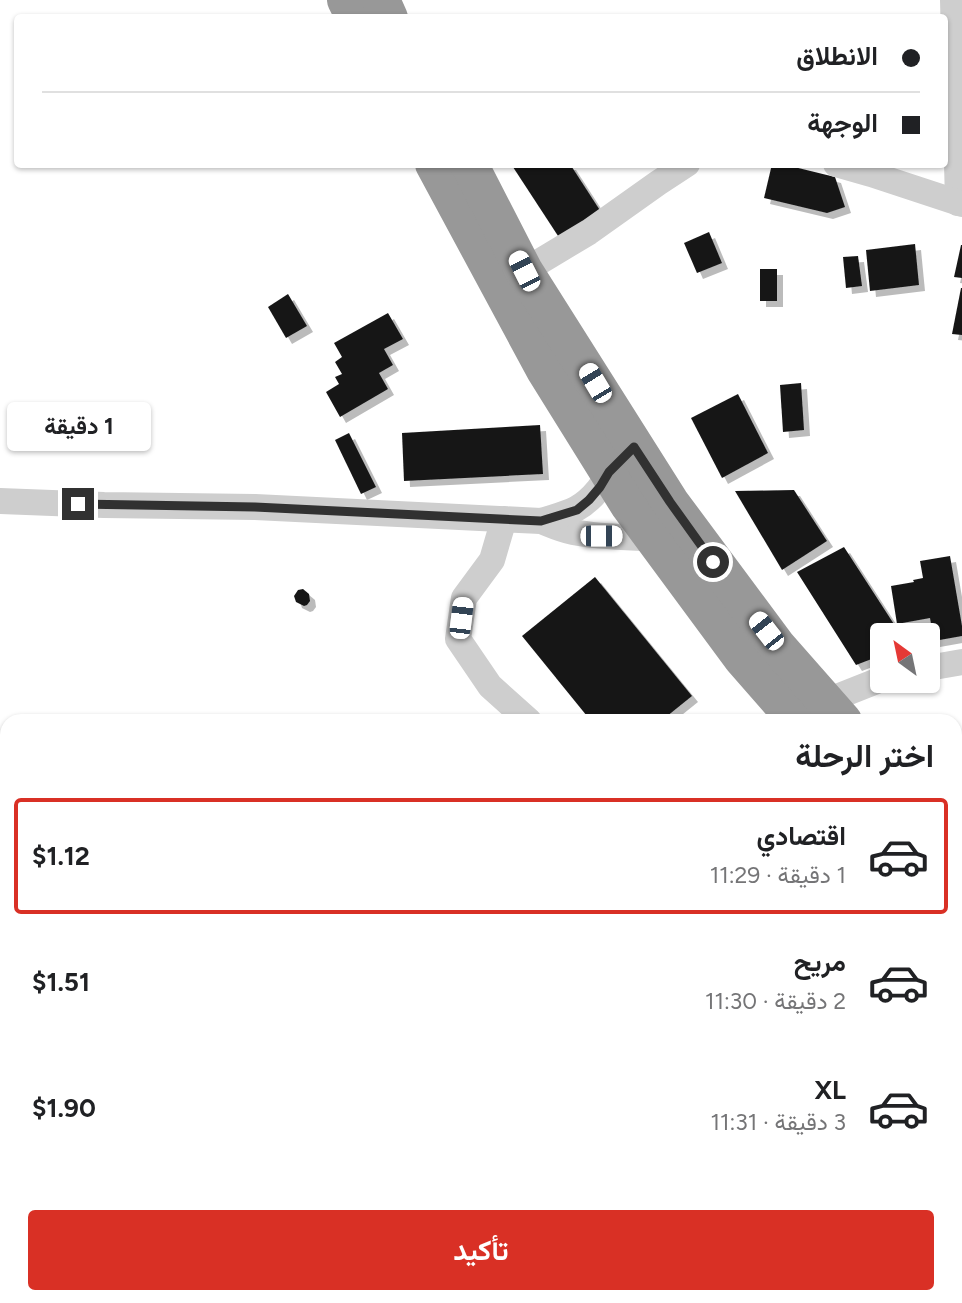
<!DOCTYPE html>
<html lang="ar">
<head>
<meta charset="utf-8">
<style>
  :root { --surface:#fff; --page:#f6f6f6; --text:#202124; --muted:#757577; --line:#e0e0e0; --accent:#d93025 }
  body { margin:0; font-family:Figtree,Vazirmatn,sans-serif; background:var(--page); color:var(--text); direction:rtl; height:100vh; display:flex; flex-direction:column; font-size:26px; white-space:nowrap }
  * { box-sizing:border-box; margin:0 }
  p { font-size:23px; color:var(--muted) }
  .icon { flex:none; width:38px; height:38px; fill:none; stroke:currentColor; stroke-width:2; stroke-linecap:round; stroke-linejoin:round }
  .map { position:relative; flex:1; overflow:hidden; direction:ltr }
  .sheet { position:absolute; left:0px; top:714px; width:962px; height:590px; display:flex; flex-direction:column; background:var(--surface); border-radius:21px 21px 0 0; box-shadow:0 2px 5px #0004; direction:rtl }
  .sheet>* { flex:none }
  .guide { position:absolute; left:14px; top:14px; width:934px; height:154px; border-radius:7px; box-shadow:0 2px 5px #0004; direction:rtl; display:grid; align-content:center; height:154px; padding:0 28px; background:var(--surface) }
  .needle { width:46px; rotate:327deg }
  .controls { position:absolute; left:870px; top:623px; display:grid; gap:14px }
  .controls a { display:grid; place-items:center; width:70px; height:70px; border-radius:7px; background:var(--surface); box-shadow:0 2px 5px #0004; font-size:35px }
  .end { position:absolute; width:32px; height:32px; margin:-16px; border:9px solid #313131; background:#fff; box-shadow:0 0 0 4px #fff }
  .from { border-radius:50% }
  .bubble { position:absolute; height:49px; border-radius:7px; background:var(--surface); box-shadow:0 2px 5px #0004; font-size:23px; font-weight:700; line-height:49px; text-align:center; direction:rtl }
  .car { position:absolute; width:21px; height:42px; margin:-21px -10px; border-radius:9px; box-shadow:0 0 5px 2px #0007; background:linear-gradient(#fff 24%,#345 0 40%,#fff 0 76%,#345 0 86%,#fff 0) }
  .guide b { display:flex; align-items:center; gap:24px; height:66px; font-size:26px }
  .guide b+b { border-top:2px solid var(--line) }
  .guide i { width:18px; height:18px; background:var(--text) }
  ul { padding:0; list-style:none }
  li { display:flex; align-items:center; gap:21px; height:116px; margin:0 14px 10px; padding:0 14px; border:4px solid transparent; border-radius:7px }
  li div { flex:1 }
  li b { display:block; font-size:26px }
  li em { font-style:normal; font-weight:700 }
  li.active { border-color:var(--accent) }
  li>.icon { width:63px; height:63px; stroke-width:1.5 }
  h2 { padding:0 28px; font-size:32px; line-height:84px }
  .button { display:flex; gap:14px; margin-top:auto; padding:14px 28px }
  .button a { flex:1; height:80px; border-radius:7px; background:var(--accent); color:#fff; font-size:28px; font-weight:700; line-height:80px; text-align:center }
  .map>svg:first-child { display:block }
  .building { fill:#181818; filter:url(#shadow) }
  .lines { fill:none; stroke-linecap:round; stroke-linejoin:round }
  .minor { stroke:#cecece; stroke-width:26 }
  .highway { stroke:#989898; stroke-width:38 }
  .route { stroke:#313131; stroke-width:9 }
</style>
</head>
<body>
<div class="map">
<svg width="962" height="1303" viewBox="0 0 962 1303">
  <defs>
    <filter id="shadow"><feDropShadow dx="6" dy="6" stdDeviation="0" flood-color="#0004"/></filter>
  </defs>
  <rect width="100%" height="100%" fill="#fff"/>
  <g class="building">
    <polygon points="511,164 570,164 603,215 562,242"/>
    <polygon points="772,164 782,164 835,177 845,207 827,213 764,198"/>
    <polygon points="709,232 722,263 697,273 684,243"/>
    <polygon points="915,244 919,285 870,291 866,250"/>
    <polygon points="961,245 962,245 962,278 954,277"/>
    <polygon points="858,256 862,286 846,288 843,257"/>
    <rect x="760" y="269" width="17" height="32"/>
    <polygon points="961,288 962,288 962,335 952,334"/>
    <polygon points="288,294 307,326 286,338 268,307"/>
    <polygon points="388,313 403,339 384,349 393,365 379,373 388,389 340,417 326,392 339,384 335,377 342,374 335,362 342,357 334,343"/>
    <polygon points="801,383 804,430 783,432 780,385"/>
    <polygon points="738,394 768,453 722,478 691,418"/>
    <polygon points="540,425 543,474 404,481 402,433"/>
    <polygon points="349,433 376,487 361,494 335,440"/>
    <polygon points="794,490 827,541 782,570 735,491"/>
    <polygon points="844,547 901,635 882,635 882,655 856,665 797,572"/>
    <polygon points="950,556 962,626 962,636 934,641 930,618 897,624 891,586 914,582 913,580 923,578 920,561"/>
    <polygon points="595,577 692,696 661,721 591,721 522,636"/>
    <polygon points="303,589 309,594 310,601 307,605 304,606 296,602 294,596 298,590"/>
    <polygon points="962,981 962,1113 956,1115 956,983"/>
  </g>
  <g class="lines">
    <g class="minor">
      <polyline points="953,0 958,203"/>
      <polyline points="836,164 871,174 962,204"/>
      <polyline points="524,271 589,232 658,183 687,164"/>
      <path d="M0 501 104 505 255 507 541 521C551 525 562 530 573 532 603 538 634 537 664 539"/>
      <polyline points="504,519 492,560 464,598 458,639 490,686 529,721"/>
      <path d="M541 521C566 513 580 512 598 490 605 481 609 472 618 464"/>
      <polyline points="928,668 962,662"/>
      <polyline points="824,702 882,679"/>
    </g>
    <g class="highway">
      <polyline points="346,0 355,18"/>
      <polyline points="381,0 389,18"/>
      <polyline points="434,164 545,370 629,505 742,658 797,721"/>
      <polyline points="469,164 524,271 670,502 777,646 843,721"/>
      <polyline points="956,842 962,849"/>
      <polyline points="956,897 962,904"/>
    </g>
  </g>
  <g class="lines">
    <polyline class="route" points="78,504 255,507 541,521 577,510 589,500 600,487 609,472 634,447 670,502 713,562"/>
  </g>
</svg>
<div class="controls">
<a><svg class="needle" viewBox="-14 -14 28 28"><path d="M0-13l5 13h-10z" fill="#e53935"/><path d="M0 13l5-13h-10z" fill="#757577"/></svg></a>
</div>
<i class="end from" style="left:713px;top:562px"></i>
<i class="end" style="left:78px;top:504px"></i>
<div class="bubble" style="left:7px;top:402px;width:144px">1 دقيقة</div>
<i class="car" style="left:524px;top:271px;rotate:333deg"></i>
<i class="car" style="left:595px;top:383px;rotate:329deg"></i>
<i class="car" style="left:601px;top:536px;rotate:90deg"></i>
<i class="car" style="left:461px;top:618px;rotate:7deg"></i>
<i class="car" style="left:766px;top:631px;rotate:322deg"></i>
<div class="guide">
<b><i class="from"></i>الانطلاق</b>
<b><i></i>الوجهة</b>
</div>
<section class="sheet">
<h2>اختر الرحلة</h2>
<ul>
<li class="active"><svg class="icon" aria-label="car" viewBox="0 0 24 24"><path d="M5 17H2v-5l4-1 3-4h7l3 4 3 1v5h-3M9 17h6M6 11h13"/><circle cx="7" cy="17" r="2"/><circle cx="17" cy="17" r="2"/></svg><div><b>اقتصادي</b><p>1 دقيقة · 11:29</p></div><em>$1.12</em></li>
<li><svg class="icon" aria-label="car" viewBox="0 0 24 24"><path d="M5 17H2v-5l4-1 3-4h7l3 4 3 1v5h-3M9 17h6M6 11h13"/><circle cx="7" cy="17" r="2"/><circle cx="17" cy="17" r="2"/></svg><div><b>مريح</b><p>2 دقيقة · 11:30</p></div><em>$1.51</em></li>
<li><svg class="icon" aria-label="car" viewBox="0 0 24 24"><path d="M5 17H2v-5l4-1 3-4h7l3 4 3 1v5h-3M9 17h6M6 11h13"/><circle cx="7" cy="17" r="2"/><circle cx="17" cy="17" r="2"/></svg><div><b>XL</b><p>3 دقيقة · 11:31</p></div><em>$1.90</em></li>
</ul>
<div class="button"><a>تأكيد</a></div>
</section>
</div>
</body>
</html>
